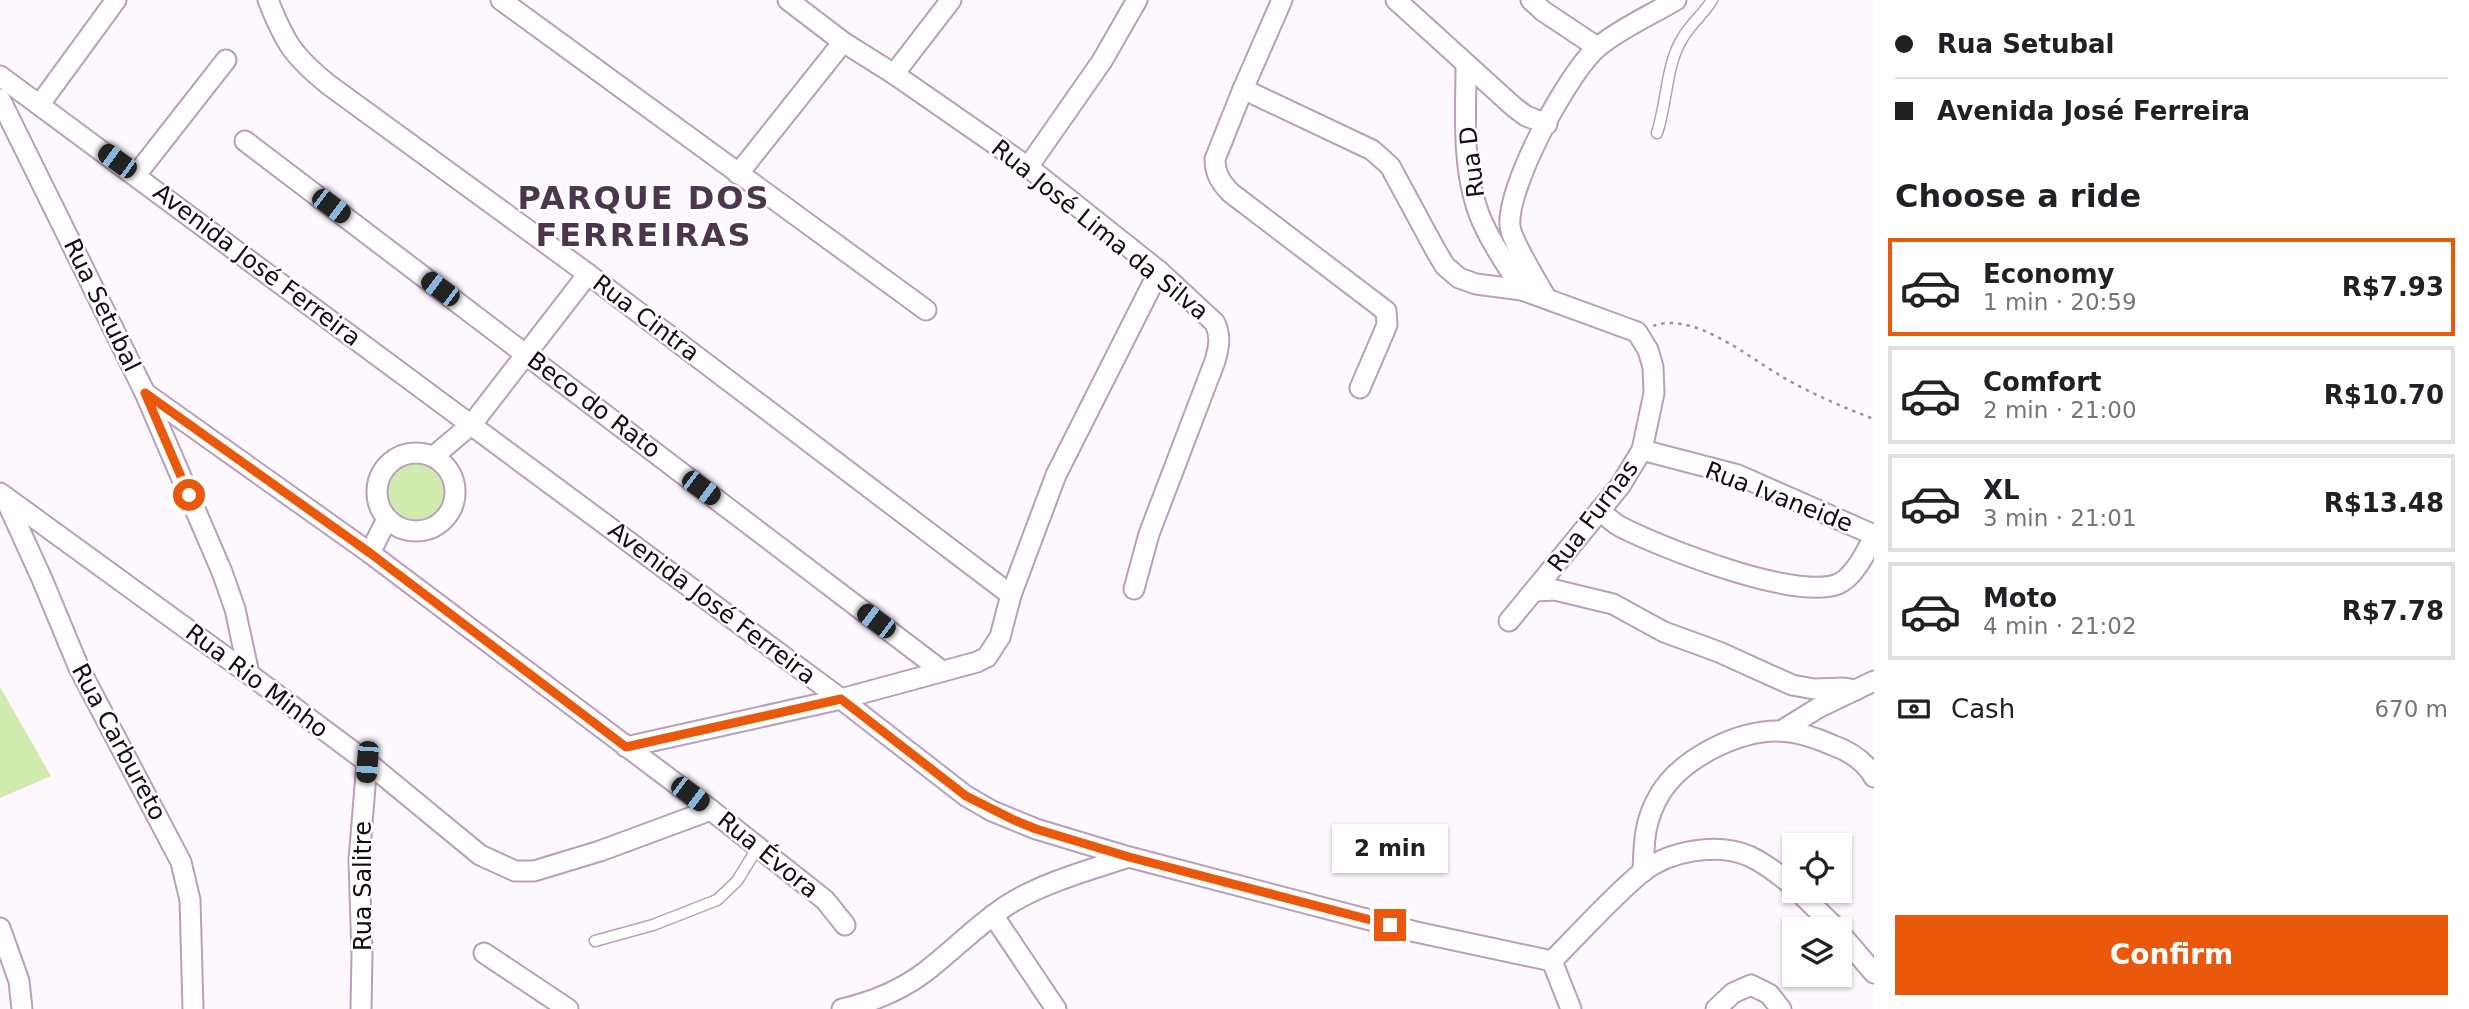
<!DOCTYPE html>
<html lang="en">
<head>
<meta charset="utf-8">
<style>
  :root { --surface:#fff; --page:#f2f2f2; --text:#202124; --muted:#757577; --line:#e0e0e0; --accent:#ea580c }
  body { margin:0; font-family:"DejaVu Sans",sans-serif; background:var(--page); color:var(--text); height:100vh; display:flex; flex-direction:column; font-size:26px; white-space:nowrap }
  * { box-sizing:border-box; margin:0 }
  p { font-size:23px; color:var(--muted) }
  .icon { flex:none; width:38px; height:38px; fill:none; stroke:currentColor; stroke-width:2; stroke-linecap:round; stroke-linejoin:round }
  .map { position:relative; flex:1; overflow:hidden }
  .drawer { display:flex; flex-direction:column; background:var(--surface); width:595px }
  .drawer>* { flex:none }
  .top-card { display:grid; align-content:center; height:154px; padding:0 21px; background:var(--surface) }
  .fabs { position:absolute; left:1782px; top:833px; display:grid; gap:14px }
  .fabs a { display:grid; place-items:center; width:70px; height:70px; border-radius:0px; background:var(--surface); box-shadow:0 2px 5px #0004; font-size:35px }
  .end { position:absolute; width:32px; height:32px; margin:-16px; border:9px solid #ea580c; background:#fff; box-shadow:0 0 0 4px #fff }
  .from { border-radius:50% }
  .bubble { position:absolute; height:49px; border-radius:0px; background:var(--surface); box-shadow:0 2px 5px #0004; font-size:23px; font-weight:700; line-height:49px; text-align:center }
  .car { position:absolute; width:21px; height:42px; margin:-21px -10px; border-radius:9px; box-shadow:0 0 5px 2px #0007; background:linear-gradient(#222 24%,#8ab4d8 0 40%,#222 0 76%,#8ab4d8 0 86%,#222 0) }
  .top-card b { display:flex; align-items:center; gap:24px; height:66px; font-size:26px }
  .top-card b+b { border-top:2px solid var(--line) }
  .top-card i { width:18px; height:18px; background:var(--text) }
  ul { padding:0; list-style:none }
  li { display:flex; align-items:center; gap:21px; height:98px; margin:0 14px 10px; padding:0 7px; border:4px solid var(--line); border-radius:0px }
  li div { flex:1 }
  li b { display:block; font-size:26px }
  li em { font-style:normal; font-weight:700 }
  li.selected { border-color:var(--accent) }
  li>.icon { width:63px; height:63px; stroke-width:1.5 }
  h2 { padding:0 21px; font-size:32px; line-height:84px }
  .pay { display:flex; align-items:center; gap:18px; height:77px; padding:0 21px; font-size:26px }
  .pay p { margin-inline-start:auto }
  .button { display:flex; gap:14px; margin-top:auto; padding:14px 21px }
  .button a { flex:1; height:80px; border-radius:0px; background:var(--accent); color:#fff; font-size:28px; font-weight:700; line-height:80px; text-align:center }
  main { display:flex; flex:1; min-height:0 }
  .map>svg:first-child { display:block }
  .green { fill:#d0ebad }
  .lines { fill:none; stroke-linecap:round; stroke-linejoin:round }
  .service-casing { stroke:#b99fb9; stroke-width:13 }
  .minor-casing { stroke:#b99fb9; stroke-width:23 }
  .path { stroke:#9b949b; stroke-width:2.5; stroke-dasharray:3.5 5; stroke-linecap:butt }
  .service { stroke:#fff; stroke-width:10 }
  .minor { stroke:#fff; stroke-width:19 }
  .route { stroke:#ea580c; stroke-width:9 }
  .labels { text-anchor:middle; dominant-baseline:central; stroke-width:5; stroke-linejoin:round; paint-order:stroke }
  .street-label { font-size:24px; fill:#140b14; stroke:#fff }
  .district-label { font-size:32px; font-weight:bold; letter-spacing:2px; fill:#4c364c; stroke:#fff }
</style>
</head>
<body>
<main>
<div class="map">
<svg width="1874" height="1009" viewBox="0 0 1874 1009">
  <rect width="100%" height="100%" fill="#fdf8fd"/>
  <g class="green">
    <circle cx="415" cy="493" r="34"/>
    <polygon points="0,687 51,776 0,798"/>
  </g>
  <g class="lines">
    <g class="service-casing">
      <g id="service">
        <path d="M1657 133C1667 103 1666 65 1682 39 1690 24 1704 14 1712 0"/>
        <polyline points="595,941 653,925 717,900 737,881 758,847"/>
      </g>
    </g>
    <g class="minor-casing">
      <g id="minor">
        <path d="M268 0C285 43 293 56 329 85L588 274 1011 595"/>
        <polyline points="501,0 926,310"/>
        <path d="M788 0 843 42 894 74 1028 167 1159 271 1215 323C1221 336 1219 347 1215 361L1149 534 1134 589"/>
        <polyline points="1282,0 1243,89 1372,150 1390,166 1436,251 1445,266 1459,278 1476,284 1522,290 1637,332 1648,350 1653,367 1654,393 1642,450 1620,486 1509,621"/>
        <polyline points="1396,0 1514,107 1526,116 1547,124"/>
        <polyline points="1531,0 1543,11 1597,47"/>
        <path d="M1466 65C1466 111 1462 160 1476 205 1485 235 1506 263 1522 290"/>
        <polyline points="894,74 951,0"/>
        <polyline points="0,76 841,699 966,796 992,811 1036,829 1129,857 1416,932 1552,961"/>
        <path d="M1243 89 1215 159C1215 174 1221 183 1231 193L1386 311 1387 325 1360 388"/>
        <polyline points="0,99 145,393 222,572 235,609 249,674"/>
        <polyline points="40,104 116,0"/>
        <polyline points="245,141 942,671"/>
        <polyline points="1028,167 1102,61 1137,0"/>
        <polyline points="738,174 843,42"/>
        <polyline points="136,175 226,60"/>
        <path d="M1546 298C1538 283 1511 240 1510 226 1506 188 1568 72 1598 47 1621 28 1651 15 1676 0"/>
        <polyline points="145,393 370,553 711,810 825,900 845,925"/>
        <polyline points="1642,450 1738,475 1874,535"/>
        <circle cx="416" cy="492" r="39"/>
        <polyline points="434,456 472,424 588,274"/>
        <polyline points="0,493 249,674 367,762 480,855 515,871 534,871 600,851 711,810"/>
        <polyline points="6,500 42,579 79,668 181,862 190,900 193,1009"/>
        <path d="M1600 510C1606 516 1613 523 1621 527 1662 548 1796 601 1838 584 1854 577 1866 552 1874 537"/>
        <polyline points="370,553 387,519"/>
        <polyline points="1535,591 1555,590 1613,604 1664,632 1719,652 1792,685 1814,689 1844,688 1856,690"/>
        <polyline points="1781,731 1818,708 1874,681"/>
        <polyline points="626,747 841,699 977,662 987,657 1000,637 1011,595 1056,475 1159,271"/>
        <path d="M1643 872C1644 841 1644 821 1660 794 1682 758 1738 730 1780 731 1797 732 1817 738 1832 745 1849 751 1865 761 1874 777"/>
        <polyline points="1798,891 1837,929"/>
        <polyline points="993,915 1056,1009"/>
        <polyline points="0,928 19,981 22,1009"/>
        <polyline points="1839,932 1874,973"/>
        <polyline points="484,953 568,1009"/>
        <polyline points="361,1009 362,955 359,860 367,762"/>
        <path d="M842 1009C872 1002 900 991 925 972 954 950 978 924 1009 904 1045 882 1089 870 1129 857"/>
        <path d="M1571 1009 1552 961C1581 932 1609 900 1641 873 1668 851 1717 842 1749 856 1766 864 1780 875 1794 887"/>
        <polyline points="1716,1009 1733,993 1751,985 1769,994 1781,1009"/>
      </g>
    </g>
    <path class="path" d="M1653 326C1694 311 1748 357 1781 376 1810 393 1842 407 1874 419"/>
    <use href="#service" class="service"/>
    <use href="#minor" class="minor"/>
  </g>
  <g class="lines">
    <polyline class="route" points="189,495 145,393 370,553 626,747 841,699 966,796 1014,820 1036,829 1129,857 1390,925"/>
  </g>
  <g class="labels">
    <g class="street-label">
      <text transform="translate(1472 162) rotate(-97)">Rua D</text>
      <text transform="translate(1100 230) rotate(39)">Rua José Lima da Silva</text>
      <text transform="translate(257 265) rotate(37)">Avenida José Ferreira</text>
      <text transform="translate(102 305) rotate(64)">Rua Setubal</text>
      <text transform="translate(646 318) rotate(37)">Rua Cintra</text>
      <text transform="translate(594 405) rotate(37)">Beco do Rato</text>
      <text transform="translate(1779 497) rotate(21)">Rua Ivaneide</text>
      <text transform="translate(1593 516) rotate(-53)">Rua Furnas</text>
      <text transform="translate(712 603) rotate(37)">Avenida José Ferreira</text>
      <text transform="translate(257 681) rotate(37)">Rua Rio Minho</text>
      <text transform="translate(119 742) rotate(62)">Rua Carbureto</text>
      <text transform="translate(768 855) rotate(39)">Rua Évora</text>
      <text transform="translate(363 886) rotate(-90)">Rua Salitre</text>
    </g>
    <g class="district-label">
      <text x="644" y="198">PARQUE DOS<tspan x="644" dy="37">FERREIRAS</tspan></text>
    </g>
  </g>
</svg>
<div class="fabs">
<a><svg class="icon" aria-label="locate" viewBox="0 0 24 24"><circle cx="12" cy="12" r="6"/><path d="M12 2v4M12 18v4M2 12h4M18 12h4"/></svg></a>
<a><svg class="icon" aria-label="layers" viewBox="0 0 24 24"><path d="M12 4l9 5-9 5-9-5zM3 14l9 5 9-5"/></svg></a>
</div>
<i class="end from" style="left:189px;top:495px"></i>
<i class="end" style="left:1390px;top:925px"></i>
<div class="bubble" style="left:1332px;top:824px;width:116px">2 min</div>
<i class="car" style="left:117px;top:161px;rotate:306deg"></i>
<i class="car" style="left:331px;top:206px;rotate:127deg"></i>
<i class="car" style="left:440px;top:289px;rotate:307deg"></i>
<i class="car" style="left:701px;top:488px;rotate:127deg"></i>
<i class="car" style="left:876px;top:621px;rotate:307deg"></i>
<i class="car" style="left:367px;top:762px;rotate:184deg"></i>
<i class="car" style="left:690px;top:794px;rotate:127deg"></i>
</div>
<section class="drawer">
<div class="top-card">
<b><i class="from"></i>Rua Setubal</b>
<b><i></i>Avenida José Ferreira</b>
</div>
<h2>Choose a ride</h2>
<ul>
<li class="selected"><svg class="icon" aria-label="car" viewBox="0 0 24 24"><path d="M5 17H2v-5l4-1 3-4h7l3 4 3 1v5h-3M9 17h6M6 11h13"/><circle cx="7" cy="17" r="2"/><circle cx="17" cy="17" r="2"/></svg><div><b>Economy</b><p>1 min · 20:59</p></div><em>R$7.93</em></li>
<li><svg class="icon" aria-label="car" viewBox="0 0 24 24"><path d="M5 17H2v-5l4-1 3-4h7l3 4 3 1v5h-3M9 17h6M6 11h13"/><circle cx="7" cy="17" r="2"/><circle cx="17" cy="17" r="2"/></svg><div><b>Comfort</b><p>2 min · 21:00</p></div><em>R$10.70</em></li>
<li><svg class="icon" aria-label="car" viewBox="0 0 24 24"><path d="M5 17H2v-5l4-1 3-4h7l3 4 3 1v5h-3M9 17h6M6 11h13"/><circle cx="7" cy="17" r="2"/><circle cx="17" cy="17" r="2"/></svg><div><b>XL</b><p>3 min · 21:01</p></div><em>R$13.48</em></li>
<li><svg class="icon" aria-label="car" viewBox="0 0 24 24"><path d="M5 17H2v-5l4-1 3-4h7l3 4 3 1v5h-3M9 17h6M6 11h13"/><circle cx="7" cy="17" r="2"/><circle cx="17" cy="17" r="2"/></svg><div><b>Moto</b><p>4 min · 21:02</p></div><em>R$7.78</em></li>
</ul>
<div class="pay"><svg class="icon" aria-label="cash" viewBox="0 0 24 24"><path d="M3 7h18v10H3z"/><circle cx="12" cy="12" r="2"/></svg>Cash<p>670 m</p></div>
<div class="button"><a>Confirm</a></div>
</section>
</main>
</body>
</html>
